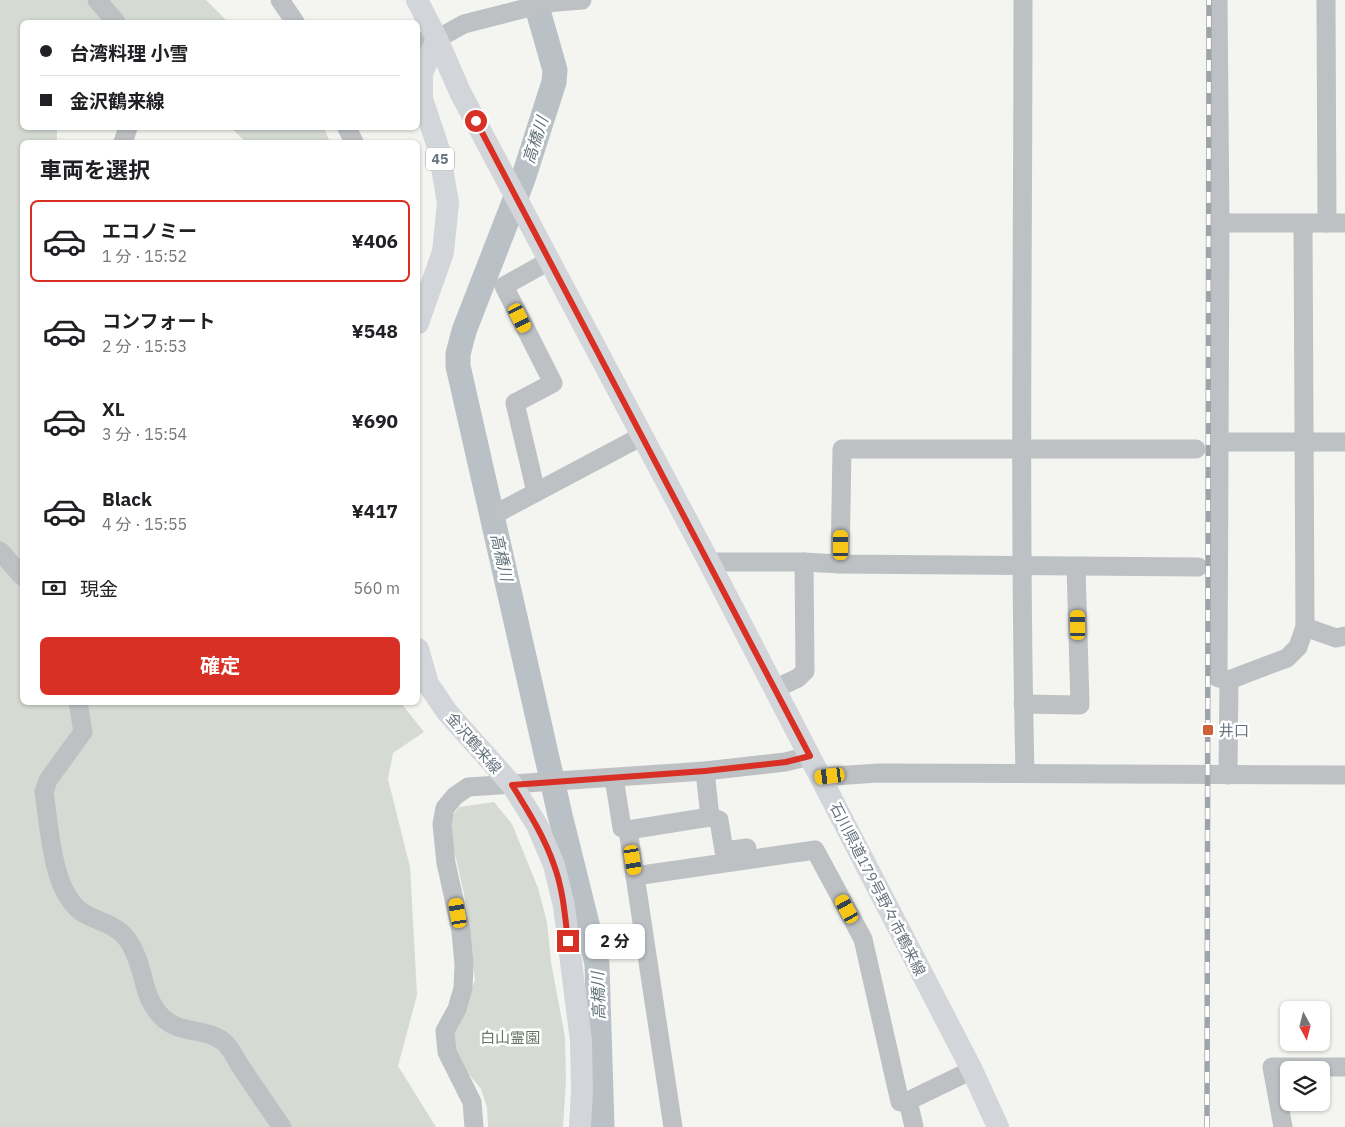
<!DOCTYPE html>
<html lang="ja">
<head>
<meta charset="utf-8">
<style>
  :root { --surface:#fff; --page:#f2f2f2; --text:#202124; --muted:#757577; --line:#e0e0e0; --accent:#d93025 }
  body { margin:0; font-family:"IBM Plex Sans","Noto Sans JP",sans-serif; background:var(--page); color:var(--text); height:100vh; display:flex; flex-direction:column; font-size:19px; white-space:nowrap }
  * { box-sizing:border-box; margin:0 }
  p { font-size:16px; color:var(--muted) }
  .icon { flex:none; width:28px; height:28px; fill:none; stroke:currentColor; stroke-width:2; stroke-linecap:round; stroke-linejoin:round }
  .map { position:relative; flex:1; overflow:hidden }
  .sheet { position:absolute; left:20px; top:140px; width:400px; height:565px; display:flex; flex-direction:column; background:var(--surface); border-radius:8px; box-shadow:0 1px 4px #0004 }
  .sheet>* { flex:none }
  .banner { position:absolute; left:20px; top:20px; width:400px; height:110px; border-radius:8px; box-shadow:0 1px 4px #0004; display:grid; align-content:center; height:110px; padding:0 20px; background:var(--surface) }
  .needle { width:32px; rotate:173deg }
  .fabs { position:absolute; left:1280px; top:1001px; display:grid; gap:10px }
  .fabs a { display:grid; place-items:center; width:50px; height:50px; border-radius:8px; background:var(--surface); box-shadow:0 1px 4px #0004; font-size:25px }
  .end { position:absolute; width:22px; height:22px; margin:-11px; border:6px solid #d93025; background:#fff; box-shadow:0 0 0 2px #fff }
  .from { border-radius:50% }
  .bubble { position:absolute; height:35px; border-radius:8px; background:var(--surface); box-shadow:0 1px 4px #0004; font-size:16px; font-weight:700; line-height:35px; text-align:center }
  .car { position:absolute; width:15px; height:30px; margin:-15px -8px; border-radius:6px; box-shadow:0 0 4px 1px #0007; background:linear-gradient(#f5c518 24%,#345 0 40%,#f5c518 0 76%,#345 0 86%,#f5c518 0) }
  .banner b { display:flex; align-items:center; gap:18px; height:48px; font-size:19px }
  .banner b+b { border-top:1px solid var(--line) }
  .banner i { width:12px; height:12px; background:var(--text) }
  ul { padding:0; list-style:none }
  li { display:flex; align-items:center; gap:15px; height:82px; margin:0 10px 8px; padding:0 10px; border:2px solid transparent; border-radius:8px }
  li div { flex:1 }
  li b { display:block; font-size:19px }
  li em { font-style:normal; font-weight:700 }
  li.active { border-color:var(--accent) }
  li>.icon { width:45px; height:45px; stroke-width:1.5 }
  h2 { padding:0 20px; font-size:22px; line-height:60px }
  .pay { display:flex; align-items:center; gap:12px; height:55px; padding:0 20px; font-size:19px }
  .pay p { margin-inline-start:auto }
  .cta { display:flex; gap:10px; margin-top:auto; padding:10px 20px }
  .cta a { flex:1; height:58px; border-radius:8px; background:var(--accent); color:#fff; font-size:20px; font-weight:700; line-height:58px; text-align:center }
  .map>svg:first-child { display:block }
  .green { fill:#d5dad2 }
  .lines { fill:none; stroke-linecap:round; stroke-linejoin:round }
  .river { stroke:#b9c1c6; stroke-width:25 }
  .minor { stroke:#bec1c4; stroke-width:19 }
  .major { stroke:#d2d5d9; stroke-width:22 }
  .rail-casing { stroke:#9fa4a9; stroke-width:5.5 }
  .rail { stroke:#fff; stroke-width:4; stroke-dasharray:11; stroke-linecap:butt }
  .route { stroke:#d93025; stroke-width:6 }
  .poi-dot { fill:#cd6038; stroke:#fff; stroke-width:2 }
  .labels { text-anchor:middle; dominant-baseline:central; stroke-width:5; stroke-linejoin:round; paint-order:stroke }
  .shield { fill:#fff; stroke:#959da5; stroke-width:1 }
  .shield-label { font-size:14px; font-weight:bold; fill:#67737e }
  .poi-label { font-size:15px; fill:#67737e; stroke:#fff; text-anchor:start }
  .street-label { font-size:15px; fill:#67737e; stroke:#fff }
  .park-label { font-size:15px; fill:#677664; stroke:#fff }
  .water-label { font-size:16px; font-style:italic; fill:#63737b; stroke:#fff }
</style>
</head>
<body>
<div class="map">
<svg width="1345" height="1127" viewBox="0 0 1345 1127">
  <rect width="100%" height="100%" fill="#f4f4f1"/>
  <g class="green">
    <polygon points="0,0 206,0 228,22 22,22 22,128 57,128 57,142 22,142 22,702 401,703 424,732 393,753 388,779 410,867 417,995 398,1066 436,1127 0,1127"/>
    <polygon points="231,128 324,128 330,142 246,142"/>
    <polygon points="494,802 512,824 538,888 547,922 551,962 565,1037 566,1081 563,1127 488,1127 487,1107 481,1089 457,1060 452,1048 455,1029 475,980 466,903 450,832 452,816 459,807"/>
  </g>
  <g class="lines">
    <polyline class="river" points="535,0 555,70 554,82 523,179 464,331 458,354 458,366 560,815 597,964 602,1127"/>
    <g class="minor">
      <polyline points="97,0 116,22"/>
      <polyline points="280,0 295,22"/>
      <path d="M1023 0C1023 258 1019 516 1025 773"/>
      <polyline points="1218,0 1220,223"/>
      <polyline points="1326,0 1327,223"/>
      <polyline points="418,42 437,39 464,24 546,3 582,0"/>
      <polyline points="347,128 354,142"/>
      <polyline points="123,142 128,128"/>
      <polyline points="1219,442 1345,442"/>
      <polyline points="536,492 515,403 553,383 504,286 549,261"/>
      <polyline points="501,511 642,436"/>
      <polyline points="0,551 22,576"/>
      <polyline points="709,562 804,562 805,671 798,678 774,689"/>
      <polyline points="804,562 840,564 1198,567"/>
      <polyline points="840,564 842,449 1196,449"/>
      <polyline points="1305,627 1336,638 1345,636"/>
      <polyline points="1229,680 1287,658 1298,647 1305,627 1303,223"/>
      <path d="M78 702 83 732 48 780 44 792C50 828 51 894 85 914 101 923 119 925 129 942 146 967 140 995 162 1017 180 1035 205 1027 224 1042 230 1047 235 1057 239 1064 253 1085 267 1106 282 1127"/>
      <polyline points="1023,704 1080,705 1076,566"/>
      <polyline points="1228,775 1229,680 1218,678 1220,223 1345,223"/>
      <polyline points="820,777 878,773 1345,775"/>
      <polyline points="614,778 622,828 628,830 710,817 705,771"/>
      <polyline points="710,817 719,820 724,851 747,848"/>
      <polyline points="628,830 635,876 815,850 863,939 900,1102 908,1101"/>
      <polyline points="635,876 673,1127"/>
      <polyline points="474,1127 472,1102 447,1052 445,1031 457,1009 463,988 464,965 461,931 446,863 442,824 445,808 455,796 468,787 705,771 785,762 810,756"/>
      <polyline points="914,1127 908,1101 972,1070"/>
      <polyline points="1283,1127 1272,1067 1345,1067"/>
    </g>
    <g class="major">
      <polyline points="417,0 437,39 422,73 422,99 439,150 448,203 443,252 418,323"/>
      <polyline points="437,39 460,92 709,562 972,1070 998,1127"/>
      <polyline points="418,649 428,684 447,712 512,785 537,825 554,865 564,906 581,1041 582,1090 580,1127"/>
    </g>
    <g class="rail-casing">
      <polyline id="rail" points="1207,1127 1209,0"/>
    </g>
    <use href="#rail" class="rail"/>
  </g>
  <g class="lines">
    <path class="route" d="M476 121 810 756 786 762 705 771 512 785C528 811 544 836 554 865 563 889 565 916 568 941"/>
  </g>
  <rect class="poi-dot" x="1202" y="724" width="12" height="12" rx="2.5"/>
  <g class="labels">
    <rect class="shield" x="426" y="147.5" width="28" height="23" rx="4"/>
    <g class="shield-label">
      <text x="440" y="159">45</text>
    </g>
    <g class="poi-label">
      <text x="1219" y="730">井口</text>
    </g>
    <g class="street-label">
      <text transform="translate(474 743) rotate(49)">金沢鶴来線</text>
      <text transform="translate(878 889) rotate(63)">石川県道179号野々市鶴来線</text>
    </g>
    <g class="park-label">
      <text x="510" y="1037">白山霊園</text>
    </g>
    <g class="water-label">
      <text transform="translate(535 140) rotate(-72)">高橋川</text>
      <text transform="translate(502 557) rotate(77)">高橋川</text>
      <text transform="translate(598 996) rotate(-92)">高橋川</text>
    </g>
  </g>
</svg>
<div class="fabs">
<a><svg class="needle" viewBox="-14 -14 28 28"><path d="M0-13l5 13h-10z" fill="#e53935"/><path d="M0 13l5-13h-10z" fill="#757577"/></svg></a>
<a><svg class="icon" aria-label="layers" viewBox="0 0 24 24"><path d="M12 4l9 5-9 5-9-5zM3 14l9 5 9-5"/></svg></a>
</div>
<i class="end from" style="left:476px;top:121px"></i>
<i class="end" style="left:568px;top:941px"></i>
<div class="bubble" style="left:585px;top:924px;width:60px">2 分</div>
<i class="car" style="left:520px;top:318px;rotate:153deg"></i>
<i class="car" style="left:841px;top:545px;rotate:0deg"></i>
<i class="car" style="left:1078px;top:625px;rotate:359deg"></i>
<i class="car" style="left:830px;top:776px;rotate:263deg"></i>
<i class="car" style="left:633px;top:860px;rotate:171deg"></i>
<i class="car" style="left:847px;top:909px;rotate:331deg"></i>
<i class="car" style="left:458px;top:913px;rotate:350deg"></i>
<div class="banner">
<b><i class="from"></i>台湾料理 小雪</b>
<b><i></i>金沢鶴来線</b>
</div>
<section class="sheet">
<h2>車両を選択</h2>
<ul>
<li class="active"><svg class="icon" aria-label="car" viewBox="0 0 24 24"><path d="M5 17H2v-5l4-1 3-4h7l3 4 3 1v5h-3M9 17h6M6 11h13"/><circle cx="7" cy="17" r="2"/><circle cx="17" cy="17" r="2"/></svg><div><b>エコノミー</b><p>1 分 · 15:52</p></div><em>¥406</em></li>
<li><svg class="icon" aria-label="car" viewBox="0 0 24 24"><path d="M5 17H2v-5l4-1 3-4h7l3 4 3 1v5h-3M9 17h6M6 11h13"/><circle cx="7" cy="17" r="2"/><circle cx="17" cy="17" r="2"/></svg><div><b>コンフォート</b><p>2 分 · 15:53</p></div><em>¥548</em></li>
<li><svg class="icon" aria-label="car" viewBox="0 0 24 24"><path d="M5 17H2v-5l4-1 3-4h7l3 4 3 1v5h-3M9 17h6M6 11h13"/><circle cx="7" cy="17" r="2"/><circle cx="17" cy="17" r="2"/></svg><div><b>XL</b><p>3 分 · 15:54</p></div><em>¥690</em></li>
<li><svg class="icon" aria-label="car" viewBox="0 0 24 24"><path d="M5 17H2v-5l4-1 3-4h7l3 4 3 1v5h-3M9 17h6M6 11h13"/><circle cx="7" cy="17" r="2"/><circle cx="17" cy="17" r="2"/></svg><div><b>Black</b><p>4 分 · 15:55</p></div><em>¥417</em></li>
</ul>
<div class="pay"><svg class="icon" aria-label="cash" viewBox="0 0 24 24"><path d="M3 7h18v10H3z"/><circle cx="12" cy="12" r="2"/></svg>現金<p>560 m</p></div>
<div class="cta"><a>確定</a></div>
</section>
</div>
</body>
</html>
